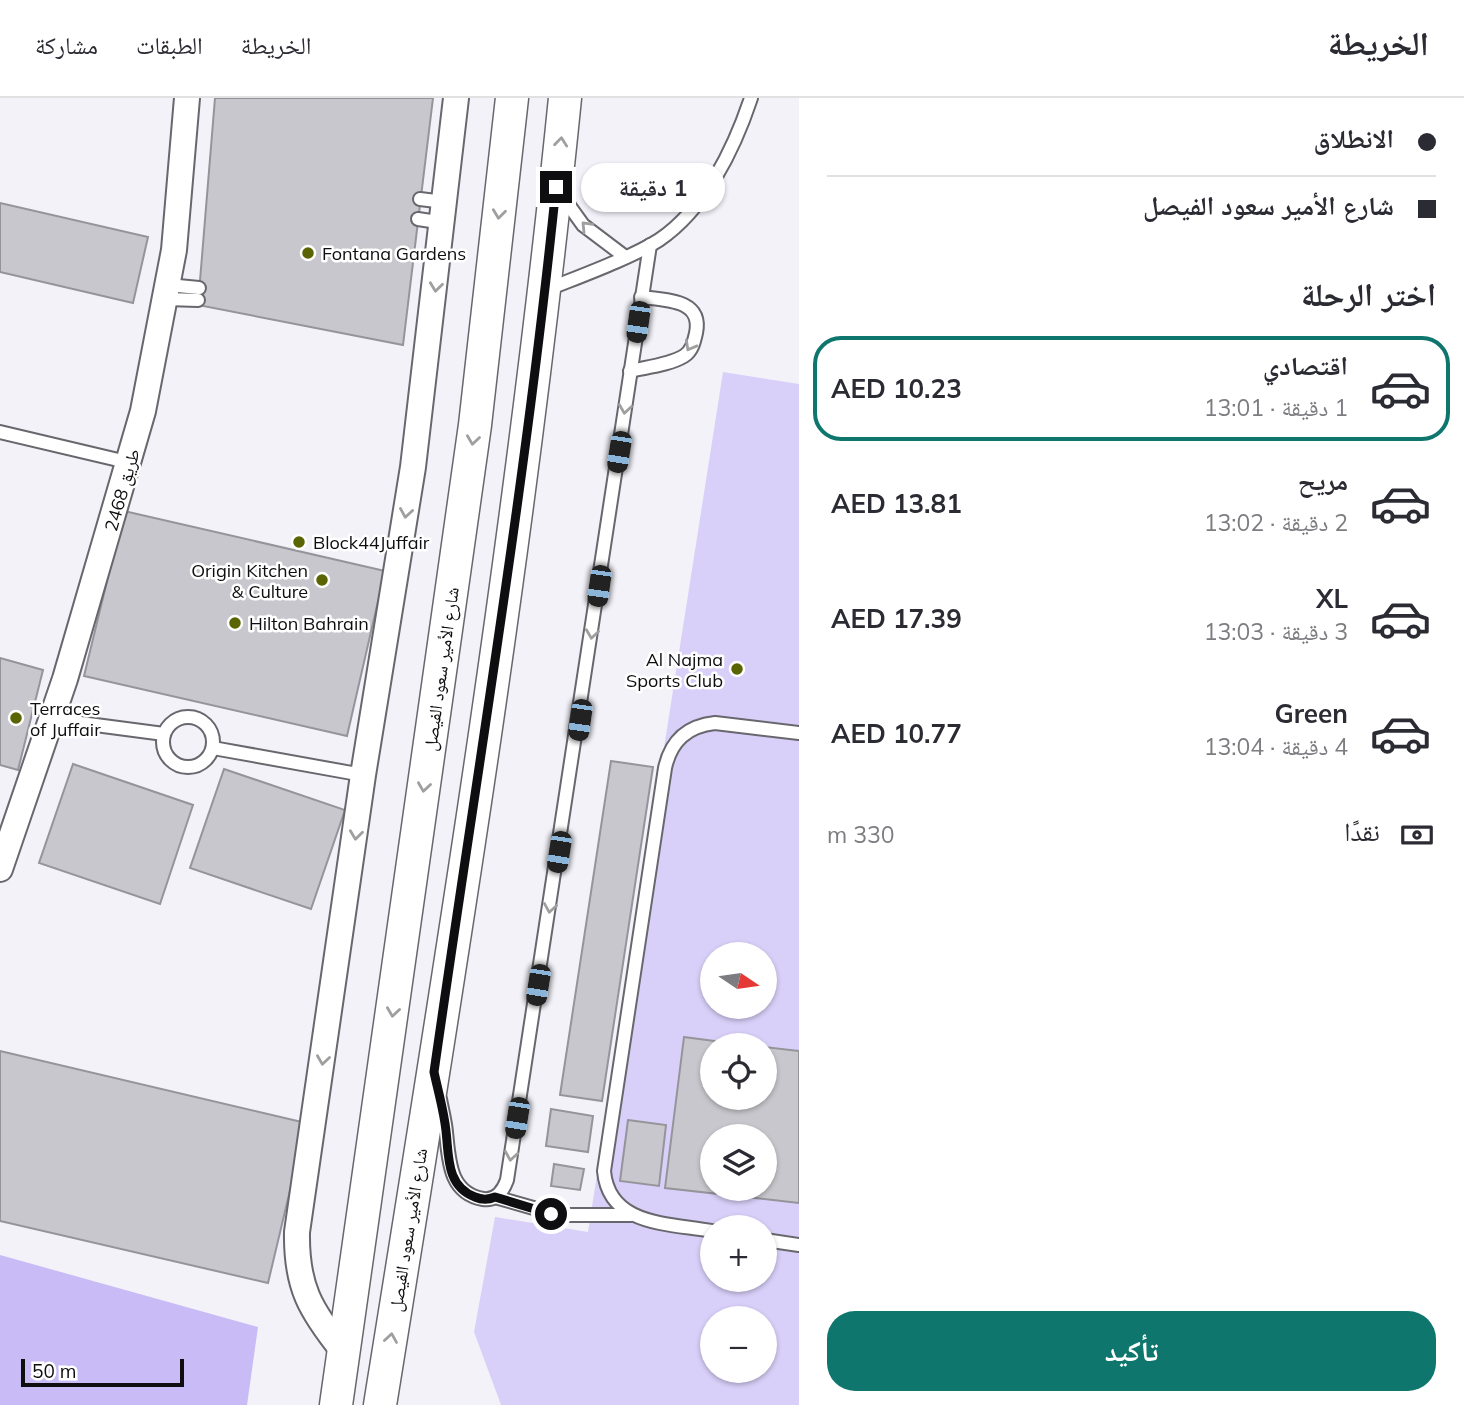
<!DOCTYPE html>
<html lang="ar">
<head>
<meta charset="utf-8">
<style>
  :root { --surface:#fff; --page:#f7f7f7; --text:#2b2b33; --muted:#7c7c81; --line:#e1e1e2; --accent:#0f766e }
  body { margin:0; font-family:Mulish,"Noto Naskh Arabic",sans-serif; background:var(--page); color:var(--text); direction:rtl; height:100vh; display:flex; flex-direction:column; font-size:26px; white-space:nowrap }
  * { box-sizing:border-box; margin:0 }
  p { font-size:23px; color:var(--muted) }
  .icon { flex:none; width:38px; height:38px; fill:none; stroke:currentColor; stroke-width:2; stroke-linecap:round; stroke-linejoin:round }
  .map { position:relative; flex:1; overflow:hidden; direction:ltr }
  .side { display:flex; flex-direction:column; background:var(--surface); width:665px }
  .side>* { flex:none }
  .banner { display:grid; align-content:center; height:154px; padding:0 28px; background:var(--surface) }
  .needle { width:46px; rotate:103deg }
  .tools { position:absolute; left:700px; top:844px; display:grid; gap:14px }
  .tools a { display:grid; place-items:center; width:77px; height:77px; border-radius:50%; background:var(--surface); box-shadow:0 2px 5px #0004; font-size:35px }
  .scale { position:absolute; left:21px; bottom:18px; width:163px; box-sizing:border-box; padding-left:7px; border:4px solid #0e0e10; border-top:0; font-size:19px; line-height:24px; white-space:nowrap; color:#0e0e10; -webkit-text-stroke:5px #fff; paint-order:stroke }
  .end { position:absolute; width:32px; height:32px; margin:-16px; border:9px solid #0e0e10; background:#fff; box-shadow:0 0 0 4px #fff }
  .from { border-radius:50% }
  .bubble { position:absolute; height:49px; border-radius:24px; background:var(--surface); box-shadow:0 2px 5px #0004; font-size:23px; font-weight:700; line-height:49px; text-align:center; direction:rtl }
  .car { position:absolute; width:21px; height:42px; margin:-21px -10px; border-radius:9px; box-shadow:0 0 5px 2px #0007; background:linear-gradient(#222 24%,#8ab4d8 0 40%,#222 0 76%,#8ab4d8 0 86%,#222 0) }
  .banner b { display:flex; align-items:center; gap:24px; height:66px; font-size:26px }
  .banner b+b { border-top:2px solid var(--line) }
  .banner i { width:18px; height:18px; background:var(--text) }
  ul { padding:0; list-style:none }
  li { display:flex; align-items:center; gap:21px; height:105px; margin:0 14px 10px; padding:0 14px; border:4px solid transparent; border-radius:28px }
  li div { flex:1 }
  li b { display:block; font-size:26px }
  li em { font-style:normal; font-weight:700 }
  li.selected { border-color:var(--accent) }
  li>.icon { width:63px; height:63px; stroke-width:1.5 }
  h2 { padding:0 28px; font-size:32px; line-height:84px }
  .pay { display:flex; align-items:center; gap:18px; height:77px; padding:0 28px; font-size:26px }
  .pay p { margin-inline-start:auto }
  .button { display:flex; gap:14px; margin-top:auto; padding:14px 28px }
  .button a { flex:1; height:80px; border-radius:28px; background:var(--accent); color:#fff; font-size:28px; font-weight:700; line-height:80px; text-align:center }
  header { display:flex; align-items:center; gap:42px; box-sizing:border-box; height:98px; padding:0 35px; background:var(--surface); border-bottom:2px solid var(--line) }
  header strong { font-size:33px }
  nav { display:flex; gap:38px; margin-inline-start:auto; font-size:24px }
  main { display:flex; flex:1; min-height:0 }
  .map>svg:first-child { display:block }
  .green { fill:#d9d0f9; fill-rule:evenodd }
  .water { fill:#c9bbf5 }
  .building { fill:#c8c7cd; stroke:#96949b; stroke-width:2; fill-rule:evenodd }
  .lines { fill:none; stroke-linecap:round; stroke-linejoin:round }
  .service-casing { stroke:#68676d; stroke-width:16 }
  .minor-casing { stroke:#68676d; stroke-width:28 }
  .tertiary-casing { stroke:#68676d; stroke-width:35 }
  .service { stroke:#fff; stroke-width:12 }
  .minor { stroke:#fff; stroke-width:24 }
  .tertiary { stroke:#fff; stroke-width:32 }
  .oneway { stroke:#9f9f9f }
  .route { stroke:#0e0e10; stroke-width:9 }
  .poi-dot { fill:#5b6402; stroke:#fff; stroke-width:2.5 }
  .labels { text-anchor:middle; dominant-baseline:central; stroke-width:5; stroke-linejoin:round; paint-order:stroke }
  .poi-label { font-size:18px; fill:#0e0e10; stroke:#fff; text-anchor:start }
  .street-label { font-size:18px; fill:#0e0e10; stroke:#fff }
</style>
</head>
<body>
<header>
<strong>الخريطة</strong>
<nav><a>الخريطة</a><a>الطبقات</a><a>مشاركة</a></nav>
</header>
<main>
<section class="side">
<div class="banner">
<b><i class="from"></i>الانطلاق</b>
<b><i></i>شارع الأمير سعود الفيصل</b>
</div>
<h2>اختر الرحلة</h2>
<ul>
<li class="selected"><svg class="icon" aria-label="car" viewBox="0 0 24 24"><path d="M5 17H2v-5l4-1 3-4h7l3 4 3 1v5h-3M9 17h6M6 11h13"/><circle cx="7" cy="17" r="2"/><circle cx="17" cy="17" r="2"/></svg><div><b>اقتصادي</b><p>1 دقيقة · 13:01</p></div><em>AED 10.23</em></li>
<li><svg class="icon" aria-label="car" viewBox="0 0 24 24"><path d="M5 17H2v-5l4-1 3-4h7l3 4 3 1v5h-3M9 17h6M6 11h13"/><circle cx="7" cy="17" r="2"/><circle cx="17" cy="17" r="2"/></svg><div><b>مريح</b><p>2 دقيقة · 13:02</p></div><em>AED 13.81</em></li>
<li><svg class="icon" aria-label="car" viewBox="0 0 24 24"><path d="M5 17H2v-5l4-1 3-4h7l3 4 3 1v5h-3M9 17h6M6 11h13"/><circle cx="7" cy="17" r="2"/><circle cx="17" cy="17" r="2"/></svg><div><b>XL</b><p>3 دقيقة · 13:03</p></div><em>AED 17.39</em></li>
<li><svg class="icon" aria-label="car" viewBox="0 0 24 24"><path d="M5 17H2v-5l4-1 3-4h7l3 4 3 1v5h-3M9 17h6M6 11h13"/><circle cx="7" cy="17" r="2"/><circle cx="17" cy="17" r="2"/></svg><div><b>Green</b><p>4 دقيقة · 13:04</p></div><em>AED 10.77</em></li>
</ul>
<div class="pay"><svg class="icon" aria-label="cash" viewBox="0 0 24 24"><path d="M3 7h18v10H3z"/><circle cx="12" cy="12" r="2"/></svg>نقدًا<p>330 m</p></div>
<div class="button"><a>تأكيد</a></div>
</section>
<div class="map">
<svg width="799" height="1307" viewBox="0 0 799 1307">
  <rect width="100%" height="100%" fill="#f3f2f9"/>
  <path class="green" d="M723 274 799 286V1307H501L474 1234 495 1119 588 1134ZM712 856H765V908H712ZM712 947H765V999H712ZM712 1038H765V1090H712ZM712 1129H765V1181H712ZM712 1220H765V1272H712Z"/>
  <polygon class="water" points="0,1157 258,1229 247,1307 0,1307"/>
  <g class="building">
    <polygon points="215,0 433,0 403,247 198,207"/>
    <polygon points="0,105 148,139 133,205 0,174"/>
    <polygon points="124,413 385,473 347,638 84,578"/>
    <polygon points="0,560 43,572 18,672 0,667"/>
    <polygon points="611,663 653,669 602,1003 560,997"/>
    <polygon points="73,666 193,707 160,806 39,765"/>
    <polygon points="224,671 345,712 311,811 190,770"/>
    <path d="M684 939 745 947H712V999H765V949L799 953V1105L665 1090ZM712 1038H765V1090H712Z"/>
    <polygon points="0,953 306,1025 268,1185 0,1123"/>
    <polygon points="551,1011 593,1018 588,1054 546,1048"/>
    <polygon points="628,1022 666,1027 659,1088 620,1083"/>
    <polygon points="554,1066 584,1071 580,1092 551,1088"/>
  </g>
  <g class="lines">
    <g class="service-casing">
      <g id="service">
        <polyline points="560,95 583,127 624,158"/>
        <polyline points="420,101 444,104"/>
        <polyline points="418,121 444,125"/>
        <polyline points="168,187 199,190"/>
        <path d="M546 192C578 179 631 160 659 142 705 111 734 51 751 0"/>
        <polyline points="166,201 198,202"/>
        <path d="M630 273C647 269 669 267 684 258 692 253 694 244 696 235 703 201 665 202 641 199"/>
        <polyline points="0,334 131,365"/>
        <circle cx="188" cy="644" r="25"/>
        <polyline points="50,621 164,636"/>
        <polyline points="213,650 363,677"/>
        <path d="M440 1001C442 1012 445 1023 446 1034 449 1062 449 1095 483 1101 496 1103 503 1093 507 1082L650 147"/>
        <polyline points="495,1099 558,1117 631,1117"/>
        <path d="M712 1133C668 1125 609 1128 604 1073L665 670C671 643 687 628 715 625L799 635"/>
        <polyline points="765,1142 799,1147"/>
      </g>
    </g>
    <g class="minor-casing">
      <g id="minor">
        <polyline points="0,771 65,581 143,313 174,152 187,0"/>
        <path d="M343 1253C310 1212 296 1188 297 1134L363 677 413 369 456 0"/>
      </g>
    </g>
    <g class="tertiary-casing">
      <g id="tertiary">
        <polyline points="336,1307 475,327 512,0"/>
        <path d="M380 1307C450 873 521 438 565 0"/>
      </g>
    </g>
    <use href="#service" class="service"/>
    <use href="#minor" class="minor"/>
    <use href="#tertiary" class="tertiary"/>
  </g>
  <defs><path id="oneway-chevron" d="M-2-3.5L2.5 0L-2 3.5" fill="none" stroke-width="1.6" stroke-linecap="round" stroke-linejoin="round" transform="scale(1.75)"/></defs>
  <g class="oneway">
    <use href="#oneway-chevron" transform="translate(561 44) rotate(-84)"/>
    <use href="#oneway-chevron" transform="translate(499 116) rotate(97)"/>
    <use href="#oneway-chevron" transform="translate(586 128) rotate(-134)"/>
    <use href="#oneway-chevron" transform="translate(436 189) rotate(97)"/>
    <use href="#oneway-chevron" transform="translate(690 248) rotate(119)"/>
    <use href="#oneway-chevron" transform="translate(625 311) rotate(98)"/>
    <use href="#oneway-chevron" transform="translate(473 342) rotate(98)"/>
    <use href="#oneway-chevron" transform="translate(406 415) rotate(99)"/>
    <use href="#oneway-chevron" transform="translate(592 536) rotate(98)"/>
    <use href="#oneway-chevron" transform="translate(424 689) rotate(98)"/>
    <use href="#oneway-chevron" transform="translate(356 737) rotate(97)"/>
    <use href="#oneway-chevron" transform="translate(550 810) rotate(99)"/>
    <use href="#oneway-chevron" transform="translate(393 914) rotate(98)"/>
    <use href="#oneway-chevron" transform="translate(323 962) rotate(98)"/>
    <use href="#oneway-chevron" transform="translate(511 1058) rotate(99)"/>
    <use href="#oneway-chevron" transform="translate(391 1240) rotate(-81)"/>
  </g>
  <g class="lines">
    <path class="route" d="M551 1116 495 1099C488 1102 482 1102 475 1099 446 1088 449 1058 446 1033 444 1013 438 993 434 974 476 679 526 385 556 89"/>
  </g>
  <g class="poi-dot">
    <circle cx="308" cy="155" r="7"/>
    <circle cx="299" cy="444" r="7"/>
    <circle cx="322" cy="482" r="7"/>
    <circle cx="235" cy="525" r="7"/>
    <circle cx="737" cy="571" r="7"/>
    <circle cx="16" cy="620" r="7"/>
  </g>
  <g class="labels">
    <g class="poi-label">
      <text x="322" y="155">Fontana Gardens</text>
      <text x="313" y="444">Block44Juffair</text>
      <text x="308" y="472" text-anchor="end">Origin Kitchen<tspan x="308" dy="21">&amp; Culture</tspan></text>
      <text x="249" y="525">Hilton Bahrain</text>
      <text x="723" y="561" text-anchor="end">Al Najma<tspan x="723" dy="21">Sports Club</tspan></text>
      <text x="30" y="610">Terraces<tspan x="30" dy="21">of Juffair</tspan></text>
    </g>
    <g class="street-label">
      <text transform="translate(122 392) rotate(-74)">طريق 2468</text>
      <text transform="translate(441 571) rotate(-82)">شارع الأمير سعود الفيصل</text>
      <text transform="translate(408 1132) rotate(-81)">شارع الأمير سعود الفيصل</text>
    </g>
  </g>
</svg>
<div class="tools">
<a><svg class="needle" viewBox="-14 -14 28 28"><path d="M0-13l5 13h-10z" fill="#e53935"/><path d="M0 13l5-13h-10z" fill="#7c7c81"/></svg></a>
<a><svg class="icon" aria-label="locate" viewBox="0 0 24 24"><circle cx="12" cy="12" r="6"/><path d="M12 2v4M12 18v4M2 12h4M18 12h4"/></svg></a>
<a><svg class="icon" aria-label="layers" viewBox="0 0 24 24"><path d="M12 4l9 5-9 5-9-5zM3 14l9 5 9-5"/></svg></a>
<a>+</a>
<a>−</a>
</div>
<div class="scale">50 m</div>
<i class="end from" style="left:551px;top:1116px"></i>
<i class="end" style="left:556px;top:89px"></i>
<div class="bubble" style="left:581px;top:65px;width:144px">1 دقيقة</div>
<i class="car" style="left:638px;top:224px;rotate:188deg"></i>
<i class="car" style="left:619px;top:354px;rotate:189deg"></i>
<i class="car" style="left:599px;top:488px;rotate:188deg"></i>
<i class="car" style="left:580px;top:622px;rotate:188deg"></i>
<i class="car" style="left:559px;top:754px;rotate:189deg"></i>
<i class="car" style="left:538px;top:887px;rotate:189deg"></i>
<i class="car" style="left:517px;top:1020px;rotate:189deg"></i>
</div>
</main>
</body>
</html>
